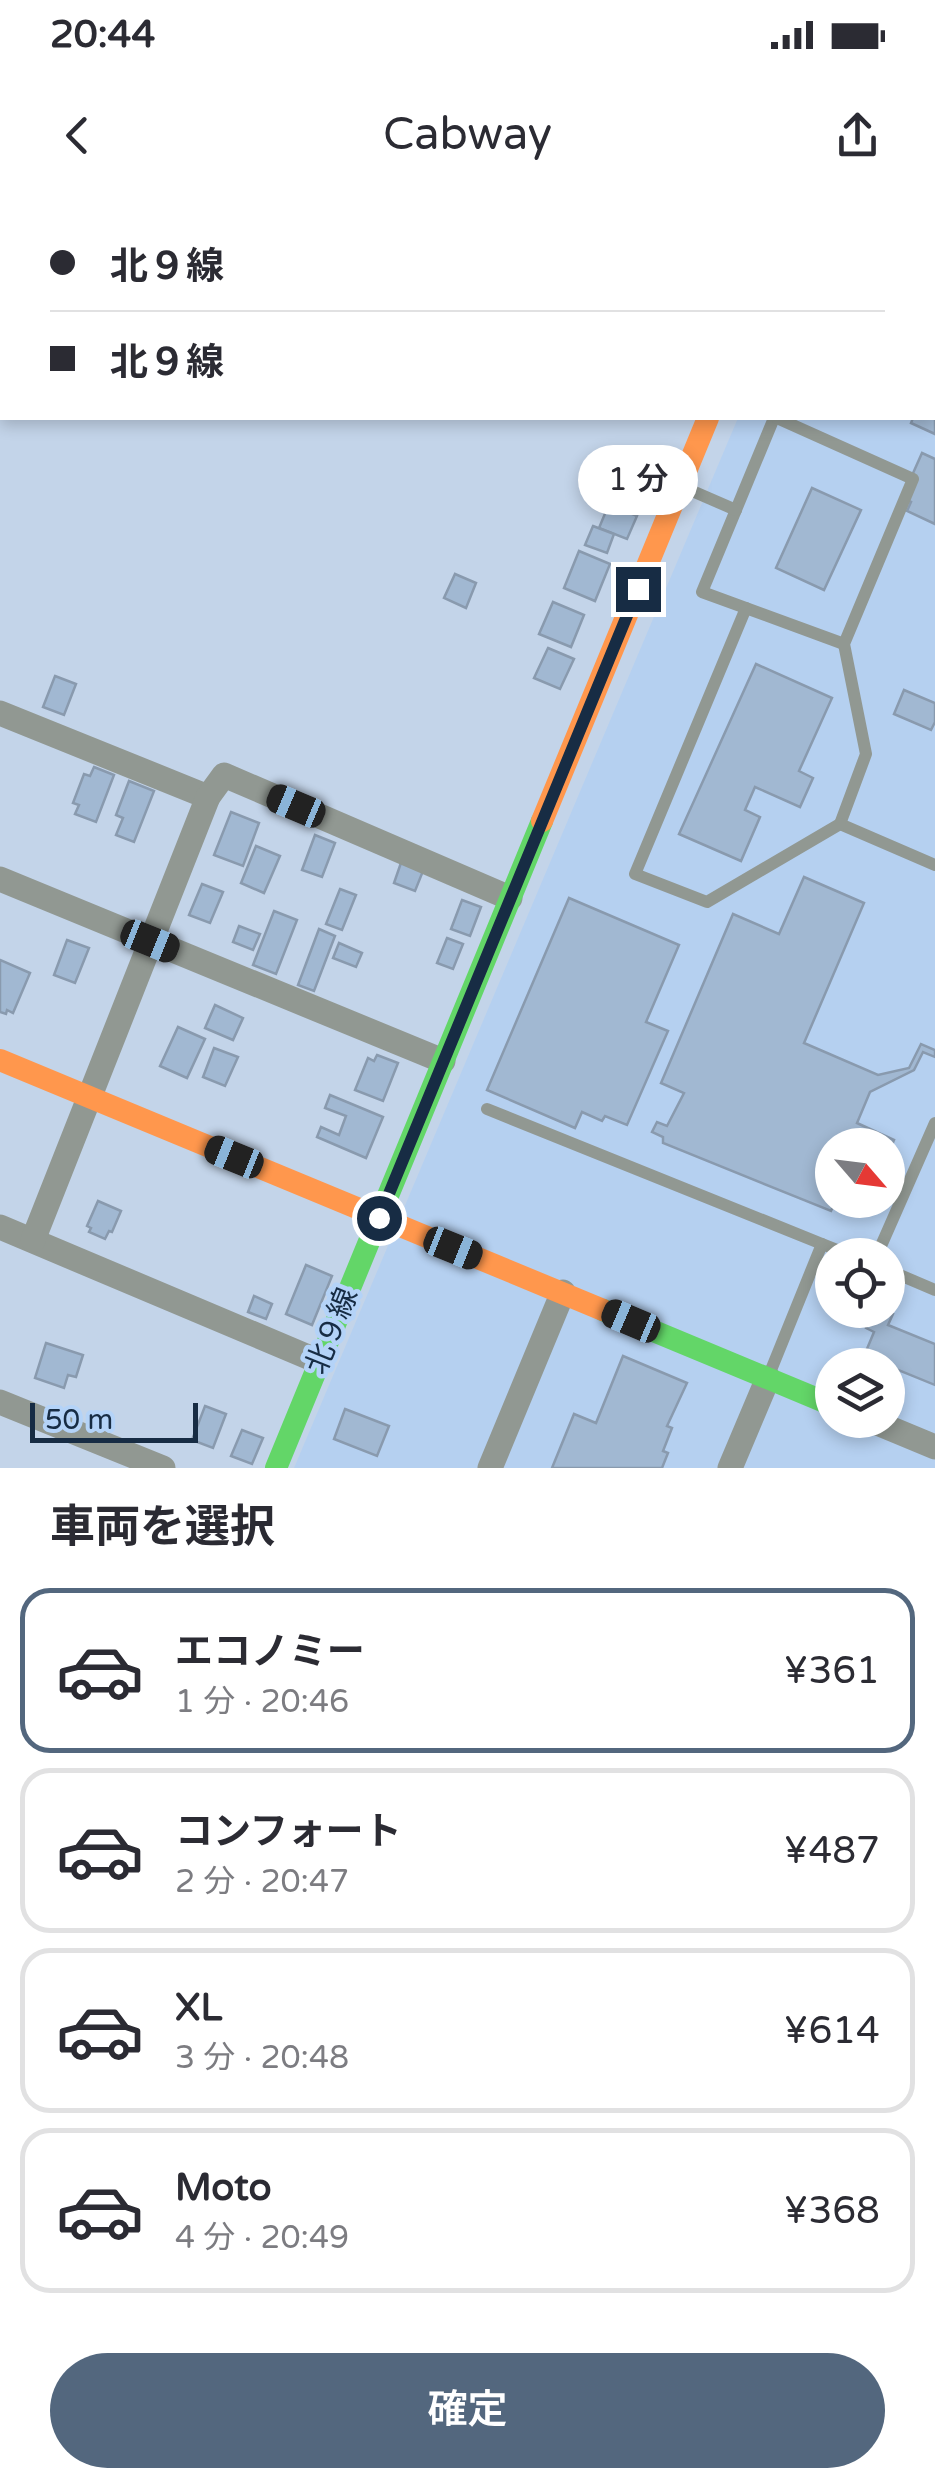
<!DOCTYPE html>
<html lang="ja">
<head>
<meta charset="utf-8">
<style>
  :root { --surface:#fff; --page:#f2f2f3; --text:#2b2b33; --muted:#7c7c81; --line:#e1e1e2; --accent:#53677e }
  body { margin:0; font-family:"Varela Round","Noto Sans JP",sans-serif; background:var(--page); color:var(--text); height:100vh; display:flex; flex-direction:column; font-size:38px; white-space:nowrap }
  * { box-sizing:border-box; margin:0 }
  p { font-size:32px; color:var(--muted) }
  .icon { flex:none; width:55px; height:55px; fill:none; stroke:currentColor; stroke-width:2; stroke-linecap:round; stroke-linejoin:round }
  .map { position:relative; height:1268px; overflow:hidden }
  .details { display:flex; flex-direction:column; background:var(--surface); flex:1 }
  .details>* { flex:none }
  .banner { position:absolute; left:0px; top:0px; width:935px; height:220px; box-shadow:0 5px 15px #0003; display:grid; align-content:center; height:220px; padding:0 50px; background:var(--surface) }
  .needle { width:65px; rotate:118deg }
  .controls { position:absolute; left:815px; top:928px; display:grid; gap:20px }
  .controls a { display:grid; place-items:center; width:90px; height:90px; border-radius:50%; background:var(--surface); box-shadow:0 5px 15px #0003; font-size:50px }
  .scale { position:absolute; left:30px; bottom:25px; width:168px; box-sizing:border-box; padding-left:10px; border:5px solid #172c44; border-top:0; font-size:28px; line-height:35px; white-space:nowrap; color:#172c44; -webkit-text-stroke:8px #b4d3f8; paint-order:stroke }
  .end { position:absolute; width:45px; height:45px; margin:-22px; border:12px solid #172c44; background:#fff; box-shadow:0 0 0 5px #fff }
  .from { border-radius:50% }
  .bubble { position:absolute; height:70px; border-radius:35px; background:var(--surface); box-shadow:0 5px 15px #0003; font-size:32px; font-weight:600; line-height:70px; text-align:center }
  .car { position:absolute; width:30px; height:60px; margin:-30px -15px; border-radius:12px; box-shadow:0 0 8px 2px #0007; background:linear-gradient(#222 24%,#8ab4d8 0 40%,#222 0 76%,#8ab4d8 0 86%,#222 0) }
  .banner b { display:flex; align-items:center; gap:35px; height:95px; font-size:38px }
  .banner b+b { border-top:2px solid var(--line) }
  .banner i { width:25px; height:25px; background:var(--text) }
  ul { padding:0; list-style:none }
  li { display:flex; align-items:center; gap:30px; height:165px; margin:0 20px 15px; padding:0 30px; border:5px solid var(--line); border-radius:30px }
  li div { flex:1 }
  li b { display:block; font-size:38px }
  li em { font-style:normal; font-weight:600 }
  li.on { border-color:var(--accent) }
  li>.icon { width:90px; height:90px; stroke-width:1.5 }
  h2 { padding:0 50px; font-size:45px; line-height:120px }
  .button { display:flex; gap:20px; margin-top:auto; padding:20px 50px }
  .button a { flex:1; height:115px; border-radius:60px; background:var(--accent); color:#fff; font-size:40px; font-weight:600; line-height:115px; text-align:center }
  .status { display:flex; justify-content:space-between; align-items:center; height:70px; padding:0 50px; background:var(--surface); direction:ltr }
  .status svg { height:28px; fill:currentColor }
  header { display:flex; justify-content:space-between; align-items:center; height:130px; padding:0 50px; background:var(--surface); font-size:45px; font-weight:600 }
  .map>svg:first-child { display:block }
  .built { fill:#b5d0f0; fill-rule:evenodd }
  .building { fill:#a1b8d2; stroke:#899aae; stroke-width:2.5 }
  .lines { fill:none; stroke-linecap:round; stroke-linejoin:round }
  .lane { stroke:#919892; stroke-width:12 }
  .street { stroke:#919892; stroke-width:25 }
  .fast { stroke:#63d668; stroke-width:22 }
  .slow { stroke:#ff974d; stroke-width:22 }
  .route { stroke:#172c44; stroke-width:12 }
  .labels { text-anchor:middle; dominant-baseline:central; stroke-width:9; stroke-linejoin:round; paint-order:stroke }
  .street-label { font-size:30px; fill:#172c44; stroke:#b4d3f8 }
</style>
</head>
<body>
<div class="status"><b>20:44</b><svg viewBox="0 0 49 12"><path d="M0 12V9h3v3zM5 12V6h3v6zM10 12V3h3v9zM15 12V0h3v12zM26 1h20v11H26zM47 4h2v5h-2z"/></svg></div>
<header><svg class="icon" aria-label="back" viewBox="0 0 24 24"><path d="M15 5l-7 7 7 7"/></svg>Cabway<svg class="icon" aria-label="share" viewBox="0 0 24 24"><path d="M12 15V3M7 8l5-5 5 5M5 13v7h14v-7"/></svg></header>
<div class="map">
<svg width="935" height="1268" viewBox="0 0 935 1268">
  <rect width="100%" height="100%" fill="#c3d4e9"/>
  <path class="built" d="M933 101 935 102V1268H294L738 218H932ZM832 945H888V1000H832ZM832 1055H888V1110H832ZM832 1165H888V1220H832Z"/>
  <g class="building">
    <polygon points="935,168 935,234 911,223 913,218 932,218 932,174"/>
    <polygon points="618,252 641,261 624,302 601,292"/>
    <polygon points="922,253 935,259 935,324 907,311 911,302 902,298"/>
    <polygon points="632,283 646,289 638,308 624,302"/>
    <polygon points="812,288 861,310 824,390 776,368"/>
    <polygon points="609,304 637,316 627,339 599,328"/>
    <polygon points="593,326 614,334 607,353 585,345"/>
    <polygon points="579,351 610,364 595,401 564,388"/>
    <polygon points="455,374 476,383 466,408 444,398"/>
    <polygon points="553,402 584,415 571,447 539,434"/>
    <polygon points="548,448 574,459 560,489 534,478"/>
    <polygon points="756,464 832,498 799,571 813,578 800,607 755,587 745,610 760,617 741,661 679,634"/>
    <polygon points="55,476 76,484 64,515 43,507"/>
    <polygon points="904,490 935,503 935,522 931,530 894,514"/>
    <polygon points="94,567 114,575 96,622 75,614 79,605 73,603 84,574 90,576"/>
    <polygon points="129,581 154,591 134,642 116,635 123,618 116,615"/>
    <polygon points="231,612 259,623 243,666 214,655"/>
    <polygon points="315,635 335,643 322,677 302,670"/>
    <polygon points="256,646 280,656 264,693 241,683"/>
    <polygon points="403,657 425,666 415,691 394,683"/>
    <polygon points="804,677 864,703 804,843 878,875 909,868 921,844 935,850 935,857 923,852 914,870 870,892 857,923 894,940 888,955 888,945 832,945 831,982 832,1000 836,1000 831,1011 663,943 663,937 652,932 657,922 667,926 684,893 661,883 733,714 779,734"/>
    <polygon points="202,684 223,692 210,723 189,715"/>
    <polygon points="340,689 356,695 342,730 326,724"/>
    <polygon points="569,698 679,745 646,822 668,831 627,925 605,916 602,921 582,912 575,928 487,890"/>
    <polygon points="462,700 481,707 470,736 451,729"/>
    <polygon points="274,711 297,720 276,774 253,765"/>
    <polygon points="239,726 260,734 253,750 233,742"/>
    <polygon points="319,729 335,736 314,791 298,785"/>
    <polygon points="447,738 463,744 453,769 437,763"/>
    <polygon points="67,740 89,748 75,783 54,775"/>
    <polygon points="339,743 362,753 356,767 333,758"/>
    <polygon points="0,760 30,773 13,813 7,810 6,814 0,812"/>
    <polygon points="215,805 243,818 233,840 205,828"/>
    <polygon points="178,827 205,839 187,878 160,866"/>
    <polygon points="214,848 238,857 225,886 203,877"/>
    <polygon points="377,855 398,863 383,901 355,890 368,858 374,861"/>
    <polygon points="330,895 383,917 366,958 317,937 321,927 339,935 346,916 325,908"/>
    <polygon points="98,1001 121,1011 112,1032 109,1031 105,1039 89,1032 91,1028 87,1026"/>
    <polygon points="306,1065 332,1076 312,1125 286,1114"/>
    <polygon points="254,1096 272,1104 266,1119 248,1112"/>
    <polygon points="873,1110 882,1110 893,1114 888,1125 935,1144 935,1185 864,1156 874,1132 866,1128"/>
    <polygon points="46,1143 83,1155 76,1177 68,1175 64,1188 35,1178"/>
    <polygon points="623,1156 687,1183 667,1226 672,1228 663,1251 668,1253 662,1268 552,1268 574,1214 596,1223"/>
    <polygon points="205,1206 226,1214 213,1248 192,1240"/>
    <polygon points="345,1209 389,1226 377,1256 334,1239"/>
    <polygon points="242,1230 263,1238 252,1264 231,1256"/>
  </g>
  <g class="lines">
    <g class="lane">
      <polyline points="774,218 702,392 844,444"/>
      <polyline points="777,218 913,279 844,444 866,554 840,624 935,665"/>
      <polyline points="683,287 736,310"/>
      <polyline points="746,408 635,674 707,702 840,624"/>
      <polyline points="487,909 822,1044"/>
      <polyline points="877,1055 935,923"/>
      <polyline points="888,1070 935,1090"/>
      <polyline points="769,1175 822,1044 850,1055"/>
    </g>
    <g class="street">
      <polyline points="70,2 71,0"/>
      <polyline points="0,162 2,162"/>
      <polyline points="0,513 208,597"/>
      <polyline points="0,679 443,861"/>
      <polyline points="0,1027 320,1162"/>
      <polyline points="33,1040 208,597 224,575 510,698"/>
      <polyline points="0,1202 163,1268"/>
      <polyline points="870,1220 935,1247"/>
      <polyline points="490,1268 563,1092"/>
      <polyline points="730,1268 768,1178"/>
    </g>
    <g class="fast">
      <polyline points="674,0 683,2"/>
      <polyline points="797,2 798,0"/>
      <polyline points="932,61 935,61"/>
      <polyline points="603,1110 832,1205"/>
      <polyline points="276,1268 542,621"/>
    </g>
    <g class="slow">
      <polyline points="542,621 708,218"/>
      <polyline points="0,860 603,1110"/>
    </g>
  </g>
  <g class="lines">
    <polyline class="route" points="379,1018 638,389"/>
  </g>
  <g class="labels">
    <g class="street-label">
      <text transform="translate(332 1131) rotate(-68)">北９線</text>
    </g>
  </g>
</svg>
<div class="controls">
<a><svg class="needle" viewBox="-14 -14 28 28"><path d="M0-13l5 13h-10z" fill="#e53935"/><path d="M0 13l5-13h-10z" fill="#7c7c81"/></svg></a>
<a><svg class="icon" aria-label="locate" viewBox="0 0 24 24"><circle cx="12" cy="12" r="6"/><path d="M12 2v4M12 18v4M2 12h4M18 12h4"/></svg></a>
<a><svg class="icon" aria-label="layers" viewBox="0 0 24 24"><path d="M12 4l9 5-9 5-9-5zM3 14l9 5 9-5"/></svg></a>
</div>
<div class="scale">50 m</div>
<i class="end from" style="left:379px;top:1018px"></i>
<i class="end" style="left:638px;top:389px"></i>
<div class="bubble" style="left:578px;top:245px;width:120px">1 分</div>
<i class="car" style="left:296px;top:606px;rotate:293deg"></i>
<i class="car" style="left:150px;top:741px;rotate:112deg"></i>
<i class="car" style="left:234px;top:957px;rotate:292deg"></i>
<i class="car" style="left:453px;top:1048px;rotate:112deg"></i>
<i class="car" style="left:631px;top:1121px;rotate:293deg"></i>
<div class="banner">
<b><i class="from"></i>北９線</b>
<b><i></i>北９線</b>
</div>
</div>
<section class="details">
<h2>車両を選択</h2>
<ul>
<li class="on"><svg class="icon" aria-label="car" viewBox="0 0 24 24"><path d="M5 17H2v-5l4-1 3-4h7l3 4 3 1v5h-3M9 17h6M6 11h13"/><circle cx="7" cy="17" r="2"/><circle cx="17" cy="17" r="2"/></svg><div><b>エコノミー</b><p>1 分 · 20:46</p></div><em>¥361</em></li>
<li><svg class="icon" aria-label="car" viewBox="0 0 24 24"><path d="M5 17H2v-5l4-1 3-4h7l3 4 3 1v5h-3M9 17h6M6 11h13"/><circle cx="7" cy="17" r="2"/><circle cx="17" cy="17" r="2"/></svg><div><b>コンフォート</b><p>2 分 · 20:47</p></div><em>¥487</em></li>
<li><svg class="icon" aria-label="car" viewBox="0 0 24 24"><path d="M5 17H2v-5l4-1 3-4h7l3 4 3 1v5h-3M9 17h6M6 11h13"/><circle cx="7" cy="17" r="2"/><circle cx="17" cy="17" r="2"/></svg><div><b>XL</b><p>3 分 · 20:48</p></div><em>¥614</em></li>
<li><svg class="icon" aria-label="car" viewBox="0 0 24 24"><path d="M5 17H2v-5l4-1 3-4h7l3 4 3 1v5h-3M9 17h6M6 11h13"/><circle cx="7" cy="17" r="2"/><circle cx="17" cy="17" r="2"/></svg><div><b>Moto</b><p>4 分 · 20:49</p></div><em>¥368</em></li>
</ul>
<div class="button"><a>確定</a></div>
</section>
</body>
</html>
